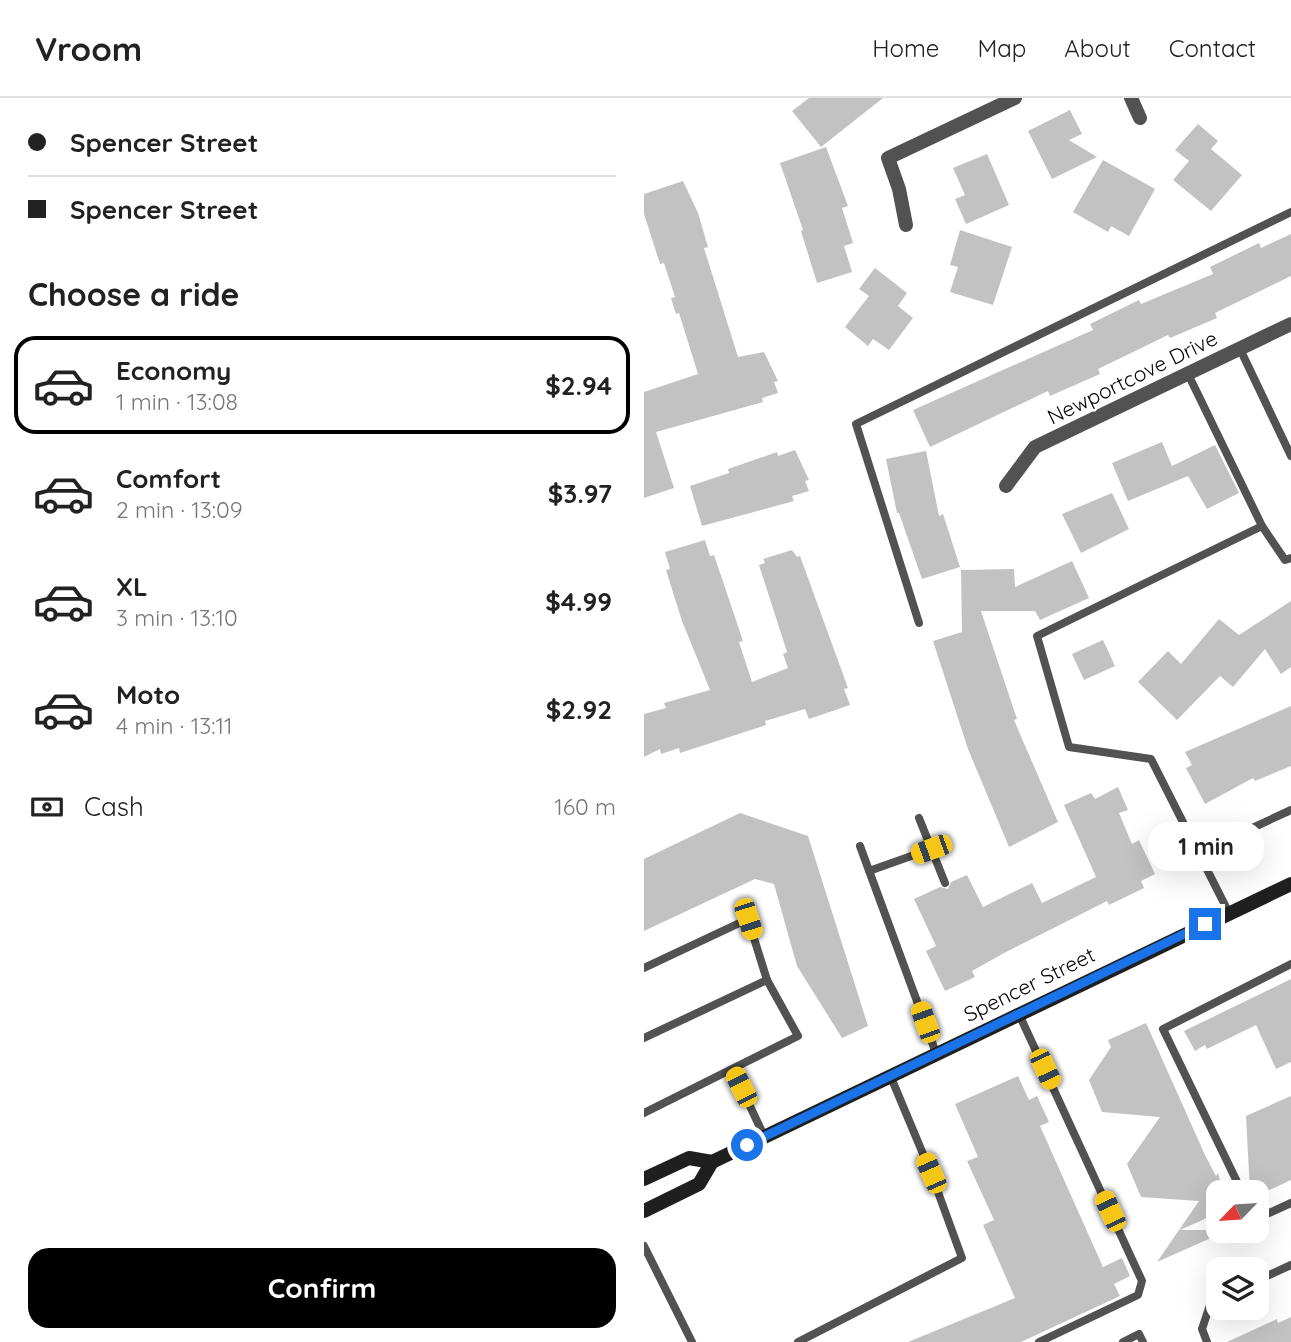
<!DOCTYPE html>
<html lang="en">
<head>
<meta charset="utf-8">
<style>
  :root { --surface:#fff; --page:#f6f6f6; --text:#222; --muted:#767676; --line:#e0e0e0; --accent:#000 }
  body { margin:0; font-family:Quicksand,sans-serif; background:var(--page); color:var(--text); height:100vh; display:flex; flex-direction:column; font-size:26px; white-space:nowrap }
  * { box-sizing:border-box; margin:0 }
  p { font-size:23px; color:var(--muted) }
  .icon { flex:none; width:38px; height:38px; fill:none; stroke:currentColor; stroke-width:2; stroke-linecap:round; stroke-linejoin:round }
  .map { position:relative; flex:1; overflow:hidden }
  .panel { display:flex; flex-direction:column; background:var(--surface); width:644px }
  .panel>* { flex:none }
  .top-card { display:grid; align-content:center; height:154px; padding:0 28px; background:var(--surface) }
  .needle { width:46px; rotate:245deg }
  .buttons { position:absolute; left:562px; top:1082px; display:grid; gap:14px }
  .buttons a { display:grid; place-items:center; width:63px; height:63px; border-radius:14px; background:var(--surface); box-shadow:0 7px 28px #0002; font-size:35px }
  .end { position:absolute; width:32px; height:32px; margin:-16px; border:9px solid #1a73e8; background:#fff; box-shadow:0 0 0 4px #fff }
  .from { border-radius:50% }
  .bubble { position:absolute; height:49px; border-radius:21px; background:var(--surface); box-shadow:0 7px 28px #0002; font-size:23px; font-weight:800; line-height:49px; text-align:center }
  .car { position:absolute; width:21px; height:42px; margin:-21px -10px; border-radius:9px; box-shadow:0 0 5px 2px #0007; background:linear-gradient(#f5c518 24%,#345 0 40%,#f5c518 0 76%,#345 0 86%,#f5c518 0) }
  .top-card b { display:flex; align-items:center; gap:24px; height:66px; font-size:26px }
  .top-card b+b { border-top:2px solid var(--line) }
  .top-card i { width:18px; height:18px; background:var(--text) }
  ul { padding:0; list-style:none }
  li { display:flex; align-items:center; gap:21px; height:98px; margin:0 14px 10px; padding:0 14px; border:4px solid transparent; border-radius:21px }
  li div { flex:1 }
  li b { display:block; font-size:26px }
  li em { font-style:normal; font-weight:800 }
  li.on { border-color:var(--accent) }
  li>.icon { width:63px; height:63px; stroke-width:1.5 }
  h2 { padding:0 28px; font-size:32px; line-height:84px }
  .pay { display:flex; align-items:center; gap:18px; height:77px; padding:0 28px; font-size:26px }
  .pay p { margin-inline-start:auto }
  .action { display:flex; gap:14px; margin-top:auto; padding:14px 28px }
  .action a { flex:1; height:80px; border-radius:21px; background:var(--accent); color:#fff; font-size:28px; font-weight:800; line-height:80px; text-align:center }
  header { display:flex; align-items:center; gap:42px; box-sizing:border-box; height:98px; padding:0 35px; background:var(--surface); border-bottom:2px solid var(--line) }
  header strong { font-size:33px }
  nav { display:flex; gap:38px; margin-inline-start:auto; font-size:24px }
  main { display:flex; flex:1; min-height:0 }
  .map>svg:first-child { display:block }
  .building { fill:#c2c2c2 }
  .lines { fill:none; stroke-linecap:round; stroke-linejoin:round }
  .lane { stroke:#525252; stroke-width:8 }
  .street { stroke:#525252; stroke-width:14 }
  .secondary { stroke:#1f1f1f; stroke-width:14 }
  .route { stroke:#1a73e8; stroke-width:9 }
  .labels { text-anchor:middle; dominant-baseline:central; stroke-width:5; stroke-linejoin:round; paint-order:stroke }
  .street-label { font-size:21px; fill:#000; stroke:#fff }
</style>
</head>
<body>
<header>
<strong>Vroom</strong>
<nav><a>Home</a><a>Map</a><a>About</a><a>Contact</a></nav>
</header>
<main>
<section class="panel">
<div class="top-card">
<b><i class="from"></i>Spencer Street</b>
<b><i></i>Spencer Street</b>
</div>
<h2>Choose a ride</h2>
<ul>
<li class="on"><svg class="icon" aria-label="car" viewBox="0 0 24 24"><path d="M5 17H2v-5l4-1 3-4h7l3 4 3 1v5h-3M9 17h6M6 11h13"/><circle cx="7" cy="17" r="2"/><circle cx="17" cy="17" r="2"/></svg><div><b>Economy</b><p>1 min · 13:08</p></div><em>$2.94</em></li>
<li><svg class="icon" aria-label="car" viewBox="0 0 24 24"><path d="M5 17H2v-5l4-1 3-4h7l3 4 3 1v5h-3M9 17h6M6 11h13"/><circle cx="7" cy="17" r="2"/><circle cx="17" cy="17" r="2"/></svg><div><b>Comfort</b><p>2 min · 13:09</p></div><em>$3.97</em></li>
<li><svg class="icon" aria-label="car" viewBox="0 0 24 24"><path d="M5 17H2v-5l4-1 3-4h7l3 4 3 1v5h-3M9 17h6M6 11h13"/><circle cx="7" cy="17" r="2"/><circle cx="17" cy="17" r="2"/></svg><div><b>XL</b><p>3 min · 13:10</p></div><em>$4.99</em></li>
<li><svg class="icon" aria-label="car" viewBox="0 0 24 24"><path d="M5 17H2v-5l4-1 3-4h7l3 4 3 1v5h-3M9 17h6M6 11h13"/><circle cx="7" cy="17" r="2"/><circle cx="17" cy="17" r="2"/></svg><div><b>Moto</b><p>4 min · 13:11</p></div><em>$2.92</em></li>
</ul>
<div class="pay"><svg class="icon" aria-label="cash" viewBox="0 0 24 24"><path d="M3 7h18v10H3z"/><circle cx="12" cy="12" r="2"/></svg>Cash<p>160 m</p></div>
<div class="action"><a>Confirm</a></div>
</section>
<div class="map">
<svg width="647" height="1244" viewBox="0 0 647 1244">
  <rect width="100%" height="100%" fill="#fff"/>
  <g class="building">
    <polygon points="165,0 239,0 177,49 148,13"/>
    <polygon points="426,12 438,36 425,42 453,59 408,81 384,33"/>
    <polygon points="554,26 574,43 567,51 598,77 567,113 529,82 545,63 531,52"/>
    <polygon points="182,49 204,108 198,110 209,145 200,148 208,174 173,185 157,133 159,132 136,65"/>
    <polygon points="343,56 365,107 322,126 311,101 321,97 309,70"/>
    <polygon points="459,62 511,91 485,138 467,128 464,134 429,114"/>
    <polygon points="39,83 54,115 64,149 60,150 94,259 120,254 134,283 130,284 134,295 118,300 119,304 12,334 30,390 0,400 0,294 54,276 35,215 32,216 27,200 31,199 20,165 16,166 0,116 0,96"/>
    <polygon points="316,132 368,149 349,207 306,194 314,169 306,167"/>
    <polygon points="647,136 647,178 571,215 573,220 526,240 524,237 454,271 456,276 406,298 404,293 286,349 269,312 449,232 446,226 495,202 497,206 569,176 566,169 615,145 617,150"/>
    <polygon points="231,170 263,195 254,208 269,220 245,252 229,241 224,248 201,229 225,198 215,191"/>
    <polygon points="518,344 528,368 571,347 595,395 563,411 544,378 484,403 468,365"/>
    <polygon points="151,352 165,382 161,383 165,393 148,398 150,403 58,428 46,388 85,375 84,371 133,354 134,358"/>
    <polygon points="282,353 295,418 299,416 316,469 278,481 255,415 253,415 242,361"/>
    <polygon points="468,395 485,431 437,455 418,416"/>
    <polygon points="61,442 66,458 70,457 94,528 99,543 95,544 108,584 144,570 139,556 143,554 115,467 121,465 119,461 148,452 153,459 156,458 204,590 200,591 206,607 165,621 161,611 121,623 122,627 36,655 35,650 17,656 16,651 0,659 0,616 22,610 20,605 66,592 38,523 22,472 26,471 21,454"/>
    <polygon points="428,463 445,500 396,522 391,513 337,513 373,621 370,622 414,724 365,749 324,651 289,543 318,534 317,472 370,471 371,489"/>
    <polygon points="647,503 647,569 637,576 621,551 589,589 576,578 533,622 494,584 524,553 537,566 575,521 595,537"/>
    <polygon points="459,542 471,568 440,582 428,556"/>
    <polygon points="647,608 647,668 611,683 609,680 561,706 542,670 548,667 541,654"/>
    <polygon points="474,689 484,712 475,715 488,746 495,742 511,776 497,783 500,790 465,807 463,803 360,855 328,873 331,879 301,893 282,853 292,848 270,801 296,789 304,791 307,784 323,777 339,809 388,785 398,805 452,779 420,707 447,695 451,701"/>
    <polygon points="96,715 164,738 224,928 198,940 153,868 130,786 111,781 0,833 0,761"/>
    <polygon points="647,881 647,964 632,971 612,927 563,951 561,947 551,953 540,933"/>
    <polygon points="502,925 561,1057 572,1078 574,1075 579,1094 574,1094 574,1115 536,1132 585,1132 513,1164 555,1103 497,1099 483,1066 516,1019 458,1014 445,982 467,949 464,942"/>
    <polygon points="374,978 385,1002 393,998 405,1024 396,1028 459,1169 478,1160 486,1178 470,1186 476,1198 377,1244 264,1244 371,1200 339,1127 350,1122 323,1063 334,1059 311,1006"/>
    <polygon points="647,998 647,1082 621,1094 606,1094 602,1018"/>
    <polygon points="647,1219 647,1244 583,1244 633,1221 634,1225"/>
  </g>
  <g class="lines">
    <g class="lane">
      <polyline points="596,251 647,358"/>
      <polyline points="544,276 618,428"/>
      <polyline points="275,525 212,326 647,114"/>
      <polyline points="275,720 301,785"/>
      <polyline points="216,748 292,955"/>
      <polyline points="554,755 647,712"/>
      <polyline points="225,773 287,751"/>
      <polyline points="585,815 507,661 425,649 393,538 618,428 641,462 647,460"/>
      <polyline points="0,870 104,821 123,882 154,938 0,1015"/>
      <polyline points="374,914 498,1183 494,1197 395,1244"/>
      <polyline points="0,940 123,882"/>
      <polyline points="89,972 120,1038"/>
      <polyline points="598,1094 519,931 647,866"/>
      <polyline points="612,1121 647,1105"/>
      <polyline points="0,1148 48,1244"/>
      <polyline points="612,1183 647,1167"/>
      <polyline points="154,1244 318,1160 287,1075 246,977"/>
      <polyline points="479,1244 495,1236 499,1244"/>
      <polyline points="563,1244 558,1231 567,1204 574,1200"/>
    </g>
    <g class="street">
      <polyline points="487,0 496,20"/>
      <polyline points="262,127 255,91 244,60 371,0"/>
      <polyline points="362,388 391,349 647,226"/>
    </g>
    <g class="secondary">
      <polyline points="0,1081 45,1060 68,1064"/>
      <polyline points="0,1113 55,1086 68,1064 647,786"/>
    </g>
  </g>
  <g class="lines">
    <polyline class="route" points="103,1047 561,826"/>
  </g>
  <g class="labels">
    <g class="street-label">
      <text transform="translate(488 279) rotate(-26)">Newportcove Drive</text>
      <text transform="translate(385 886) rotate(-26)">Spencer Street</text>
    </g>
  </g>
</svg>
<div class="buttons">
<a><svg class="needle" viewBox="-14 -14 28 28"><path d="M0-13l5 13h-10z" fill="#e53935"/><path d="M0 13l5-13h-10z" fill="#767676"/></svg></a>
<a><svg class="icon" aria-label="layers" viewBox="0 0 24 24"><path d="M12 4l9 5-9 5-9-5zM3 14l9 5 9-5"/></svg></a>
</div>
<i class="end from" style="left:103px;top:1047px"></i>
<i class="end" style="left:561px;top:826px"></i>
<div class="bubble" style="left:504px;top:724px;width:116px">1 min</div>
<i class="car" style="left:287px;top:751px;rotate:250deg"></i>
<i class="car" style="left:104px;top:821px;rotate:162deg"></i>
<i class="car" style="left:281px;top:924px;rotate:340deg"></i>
<i class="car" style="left:401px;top:971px;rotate:155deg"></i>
<i class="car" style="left:97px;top:989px;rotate:333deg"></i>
<i class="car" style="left:287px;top:1075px;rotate:336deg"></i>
<i class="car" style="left:466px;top:1113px;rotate:335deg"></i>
</div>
</main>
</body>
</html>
